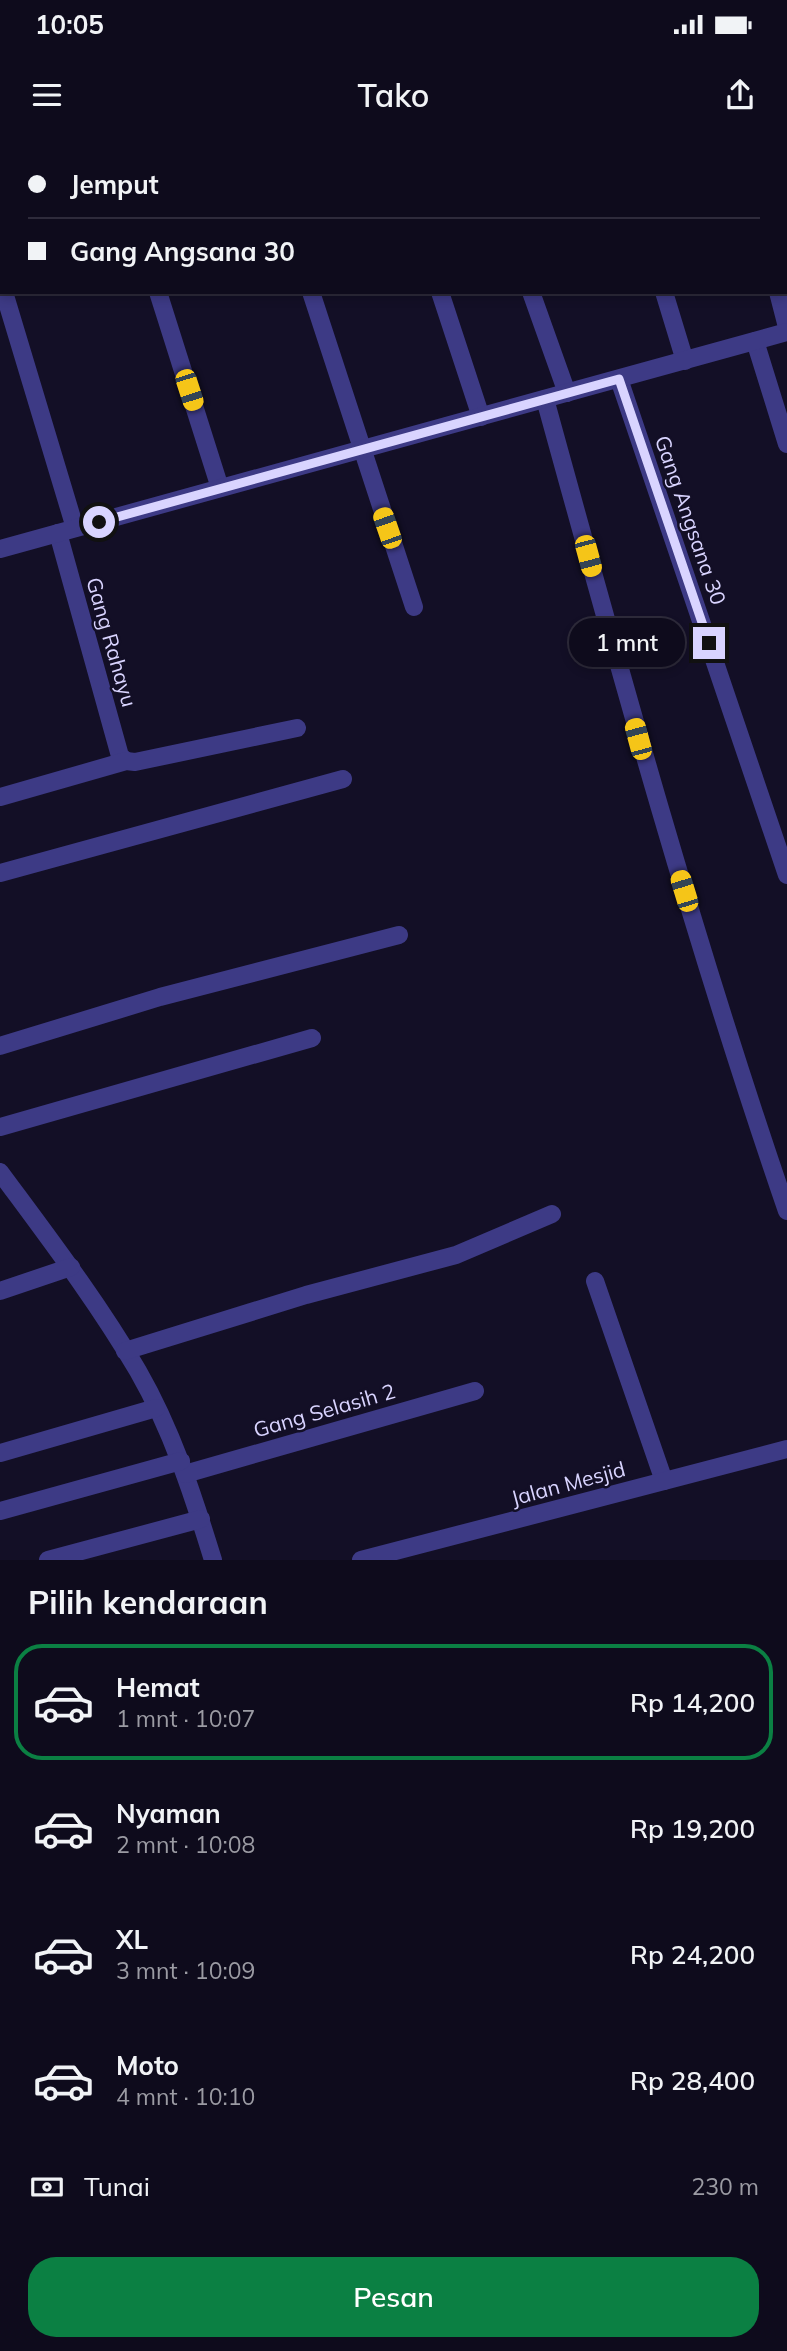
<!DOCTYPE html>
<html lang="id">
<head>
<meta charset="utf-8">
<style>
  :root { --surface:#0e0b1c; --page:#171425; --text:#f1f3f6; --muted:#9b9ba3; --line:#2e2b3b; --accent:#0b8043 }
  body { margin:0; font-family:Mulish,sans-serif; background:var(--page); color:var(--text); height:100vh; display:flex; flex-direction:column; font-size:26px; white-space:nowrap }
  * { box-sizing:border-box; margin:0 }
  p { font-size:23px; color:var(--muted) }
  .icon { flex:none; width:38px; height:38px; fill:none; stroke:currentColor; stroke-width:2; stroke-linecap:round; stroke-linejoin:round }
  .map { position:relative; height:1420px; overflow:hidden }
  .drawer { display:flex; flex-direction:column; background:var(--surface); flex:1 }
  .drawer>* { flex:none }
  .top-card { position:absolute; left:0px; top:0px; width:788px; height:154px; box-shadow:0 4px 10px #0003,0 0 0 2px var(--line); display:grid; align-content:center; height:154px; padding:0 28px; background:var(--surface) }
  .end { position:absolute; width:32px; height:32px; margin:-16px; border:9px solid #d9d4ff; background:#111; box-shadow:0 0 0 4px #111 }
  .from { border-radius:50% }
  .bubble { position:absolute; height:49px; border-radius:24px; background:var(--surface); box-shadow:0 4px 10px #0003,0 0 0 2px var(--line); font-size:23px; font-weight:600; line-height:49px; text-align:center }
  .car { position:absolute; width:21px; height:42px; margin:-21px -10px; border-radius:9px; box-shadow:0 0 5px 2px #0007; background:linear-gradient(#f5c518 24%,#345 0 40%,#f5c518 0 76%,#345 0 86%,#f5c518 0) }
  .top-card b { display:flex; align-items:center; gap:24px; height:66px; font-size:26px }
  .top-card b+b { border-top:2px solid var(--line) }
  .top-card i { width:18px; height:18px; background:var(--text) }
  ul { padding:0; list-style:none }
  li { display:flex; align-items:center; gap:21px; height:116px; margin:0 14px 10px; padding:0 14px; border:4px solid transparent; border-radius:28px }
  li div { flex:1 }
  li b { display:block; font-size:26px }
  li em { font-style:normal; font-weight:600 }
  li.active { border-color:var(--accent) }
  li>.icon { width:63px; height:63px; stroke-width:1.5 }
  h2 { padding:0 28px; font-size:32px; line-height:84px }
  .pay { display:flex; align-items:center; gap:18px; height:77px; padding:0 28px; font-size:26px }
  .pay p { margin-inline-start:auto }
  .cta { display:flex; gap:14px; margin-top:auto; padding:14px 28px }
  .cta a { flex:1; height:80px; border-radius:28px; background:var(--accent); color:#fff; font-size:28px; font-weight:600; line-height:80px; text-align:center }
  .status { display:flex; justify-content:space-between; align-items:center; height:49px; padding:0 35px; background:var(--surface); direction:ltr }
  .status svg { height:19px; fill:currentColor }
  header { display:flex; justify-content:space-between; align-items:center; height:91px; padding:0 28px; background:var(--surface); font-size:32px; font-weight:600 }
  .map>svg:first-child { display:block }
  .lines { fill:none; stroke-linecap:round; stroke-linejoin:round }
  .street { stroke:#3d3a85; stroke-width:18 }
  .route { stroke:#d9d4ff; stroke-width:9 }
  .labels { text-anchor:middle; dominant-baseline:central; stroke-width:5; stroke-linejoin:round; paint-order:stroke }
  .street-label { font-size:21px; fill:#d9d4ff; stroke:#130f26 }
</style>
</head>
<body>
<div class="status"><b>10:05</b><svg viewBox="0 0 49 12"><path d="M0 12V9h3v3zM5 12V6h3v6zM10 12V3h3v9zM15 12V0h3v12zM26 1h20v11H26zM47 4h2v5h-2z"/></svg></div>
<header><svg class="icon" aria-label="menu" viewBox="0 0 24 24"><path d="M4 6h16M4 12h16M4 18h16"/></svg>Tako<svg class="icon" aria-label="share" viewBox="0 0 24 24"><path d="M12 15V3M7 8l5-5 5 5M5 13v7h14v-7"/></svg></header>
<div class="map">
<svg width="787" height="1420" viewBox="0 0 787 1420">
  <rect width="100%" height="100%" fill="#130f26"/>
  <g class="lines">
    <g class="street">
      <polyline points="110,0 111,2"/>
      <polyline points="264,0 264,2"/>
      <polyline points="391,0 391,2"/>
      <polyline points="477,0 478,2"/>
      <polyline points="618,0 618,2"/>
      <polyline points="739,0 740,2"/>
      <polyline points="4,152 75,388"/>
      <polyline points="158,152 220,348"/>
      <polyline points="311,152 414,467"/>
      <polyline points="440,152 481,277"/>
      <polyline points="531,152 567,253"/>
      <polyline points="664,152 685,221"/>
      <polyline points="778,152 787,187"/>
      <polyline points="755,201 787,304"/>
      <polyline points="619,239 787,735"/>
      <path d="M545 259C620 532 695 804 787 1071"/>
      <polyline points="58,393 120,616 126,621"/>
      <polyline points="0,409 787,192"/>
      <polyline points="0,657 126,621 135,622 297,588"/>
      <polyline points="0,733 343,639"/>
      <polyline points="0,906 160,857 399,795"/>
      <polyline points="0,987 312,898"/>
      <path d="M0 1032C48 1097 97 1161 138 1231 172 1290 193 1355 213 1420"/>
      <polyline points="595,1141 664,1341"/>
      <polyline points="0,1151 71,1127"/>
      <polyline points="125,1211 306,1155 456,1115 552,1074"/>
      <polyline points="0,1313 156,1268"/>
      <polyline points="185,1334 475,1251"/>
      <polyline points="0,1371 181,1321"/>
      <polyline points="48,1420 201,1379"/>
      <polyline points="361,1420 787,1309"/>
    </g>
  </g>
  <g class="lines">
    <polyline class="route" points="99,382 619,239 709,503"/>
  </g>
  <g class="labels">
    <g class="street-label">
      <text transform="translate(691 380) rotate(71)">Gang Angsana 30</text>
      <text transform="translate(112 502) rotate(74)">Gang Rahayu</text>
      <text transform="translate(324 1270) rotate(-16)">Gang Selasih 2</text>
      <text transform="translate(568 1343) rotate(-15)">Jalan Mesjid</text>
    </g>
  </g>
</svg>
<i class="end from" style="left:99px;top:382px"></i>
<i class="end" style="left:709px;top:503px"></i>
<div class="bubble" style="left:569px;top:478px;width:116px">1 mnt</div>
<i class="car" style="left:189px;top:250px;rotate:162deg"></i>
<i class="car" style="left:387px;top:388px;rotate:341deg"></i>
<i class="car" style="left:588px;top:416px;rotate:165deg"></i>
<i class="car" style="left:638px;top:599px;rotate:345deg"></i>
<i class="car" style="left:684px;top:751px;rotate:343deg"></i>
<div class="top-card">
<b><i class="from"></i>Jemput</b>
<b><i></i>Gang Angsana 30</b>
</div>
</div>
<section class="drawer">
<h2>Pilih kendaraan</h2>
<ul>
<li class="active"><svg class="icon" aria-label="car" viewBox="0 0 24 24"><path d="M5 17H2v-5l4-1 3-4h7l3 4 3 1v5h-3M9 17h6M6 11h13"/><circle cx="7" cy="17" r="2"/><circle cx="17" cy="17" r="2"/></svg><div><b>Hemat</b><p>1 mnt · 10:07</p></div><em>Rp 14,200</em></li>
<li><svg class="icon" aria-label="car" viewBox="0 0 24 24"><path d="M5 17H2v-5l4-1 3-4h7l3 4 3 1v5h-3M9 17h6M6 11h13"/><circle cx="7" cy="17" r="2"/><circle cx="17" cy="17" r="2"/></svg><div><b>Nyaman</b><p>2 mnt · 10:08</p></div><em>Rp 19,200</em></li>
<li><svg class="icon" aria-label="car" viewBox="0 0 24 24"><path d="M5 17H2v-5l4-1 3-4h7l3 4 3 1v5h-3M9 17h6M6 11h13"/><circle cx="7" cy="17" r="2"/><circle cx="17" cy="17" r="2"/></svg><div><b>XL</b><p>3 mnt · 10:09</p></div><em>Rp 24,200</em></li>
<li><svg class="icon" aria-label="car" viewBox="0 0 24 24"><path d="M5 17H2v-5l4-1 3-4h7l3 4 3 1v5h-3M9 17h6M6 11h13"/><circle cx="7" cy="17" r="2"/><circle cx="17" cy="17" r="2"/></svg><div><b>Moto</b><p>4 mnt · 10:10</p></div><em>Rp 28,400</em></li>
</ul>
<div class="pay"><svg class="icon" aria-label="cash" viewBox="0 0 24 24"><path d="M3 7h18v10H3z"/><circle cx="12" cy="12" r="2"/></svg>Tunai<p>230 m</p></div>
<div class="cta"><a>Pesan</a></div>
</section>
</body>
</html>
